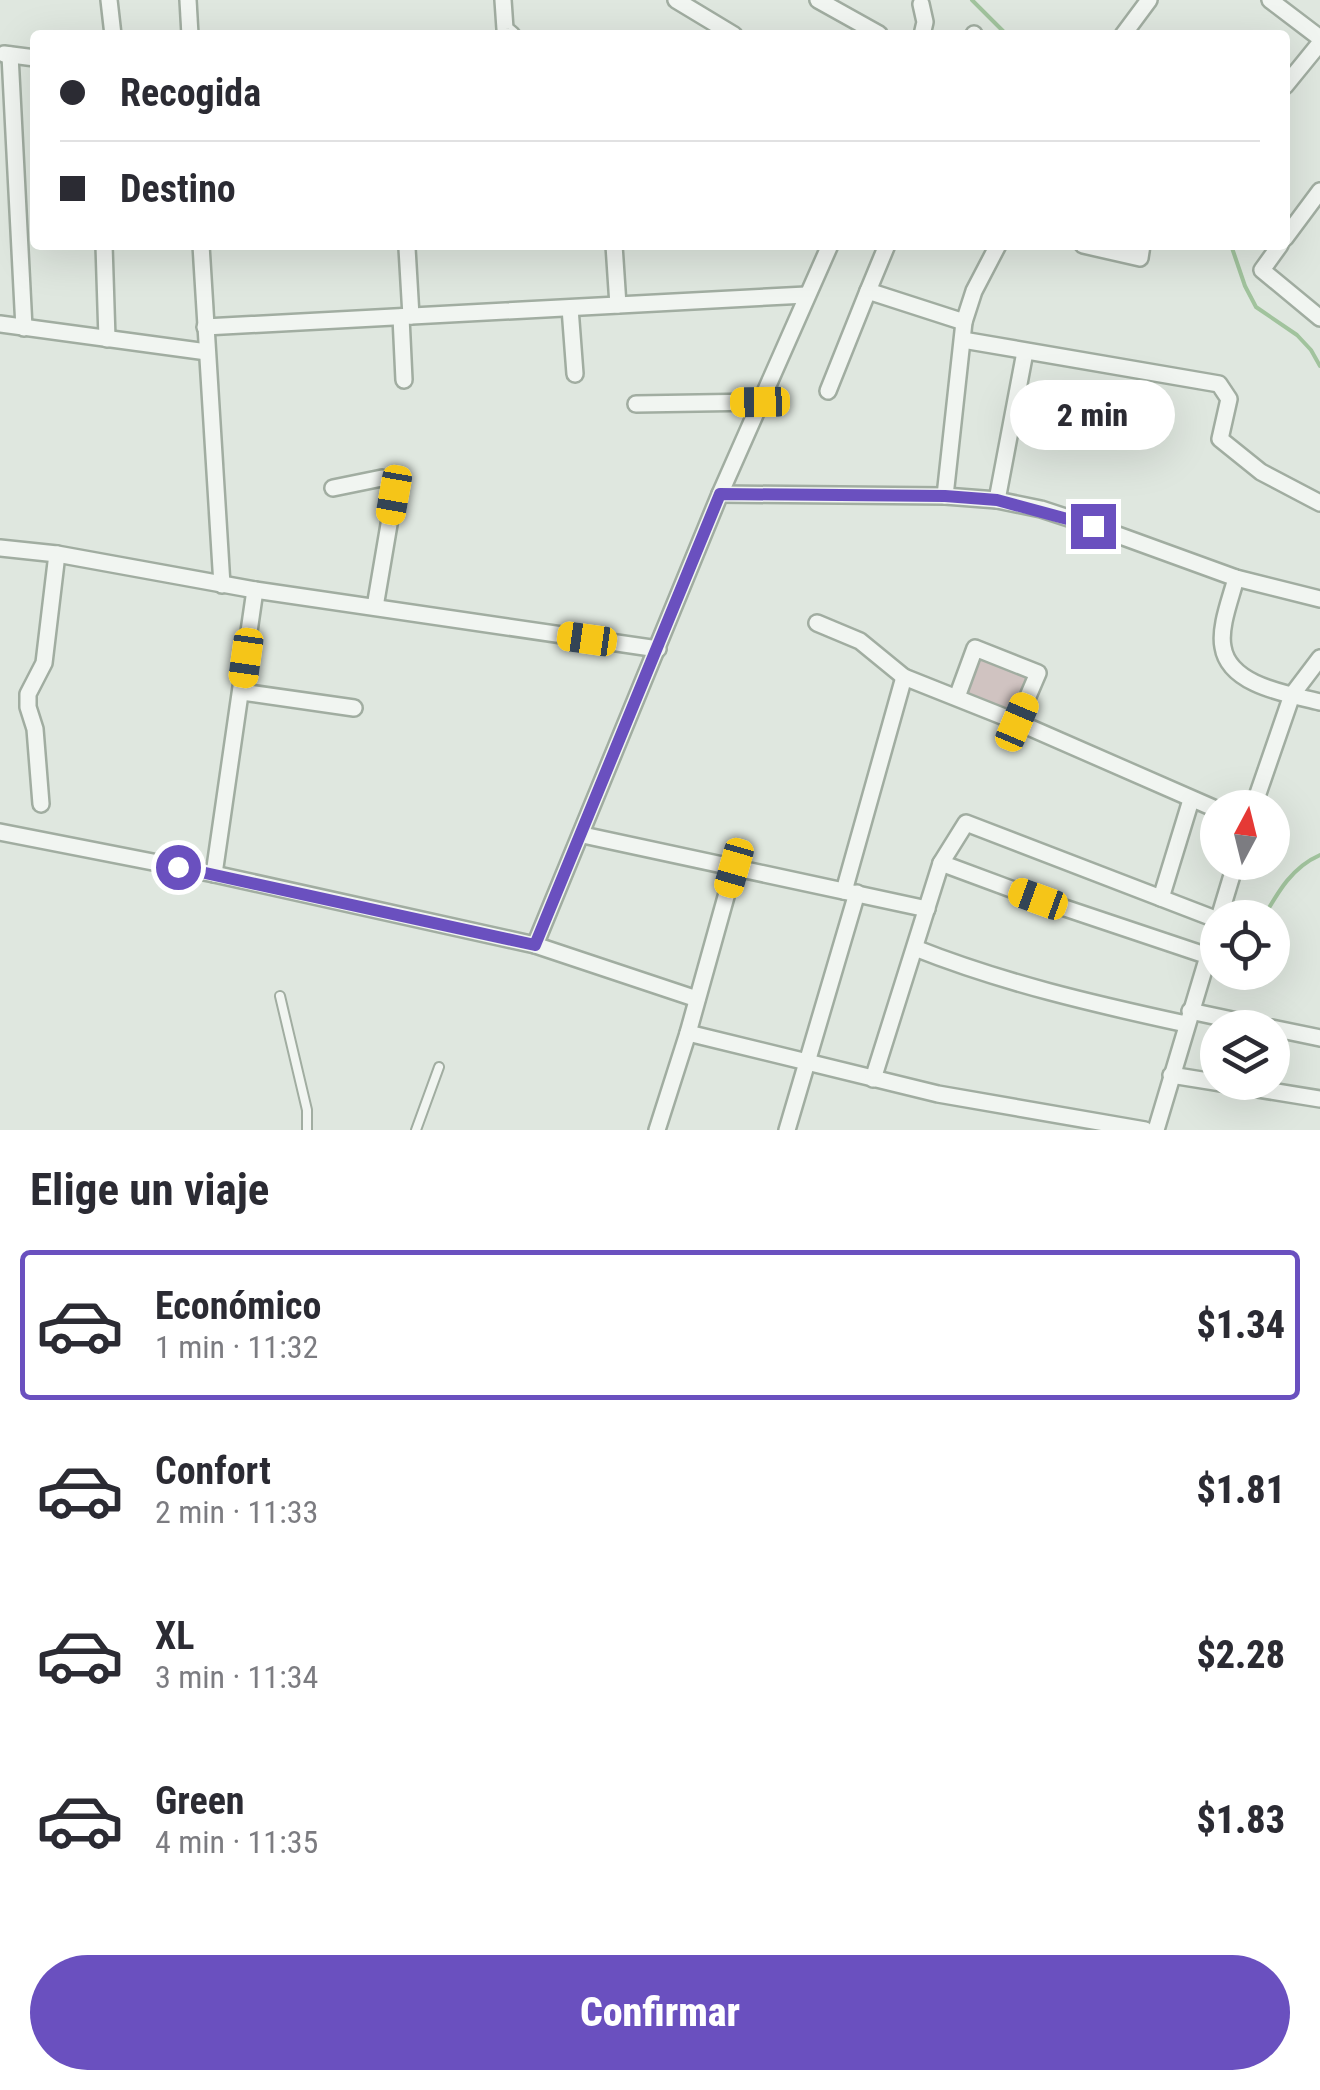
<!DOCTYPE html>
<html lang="es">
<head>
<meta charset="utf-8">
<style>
  :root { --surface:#fff; --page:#f7f7f7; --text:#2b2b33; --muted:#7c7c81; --line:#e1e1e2; --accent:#6a50bf }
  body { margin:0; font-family:"Roboto Condensed",sans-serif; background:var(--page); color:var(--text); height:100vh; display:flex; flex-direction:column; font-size:38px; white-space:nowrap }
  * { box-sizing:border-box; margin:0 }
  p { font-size:32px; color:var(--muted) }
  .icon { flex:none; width:55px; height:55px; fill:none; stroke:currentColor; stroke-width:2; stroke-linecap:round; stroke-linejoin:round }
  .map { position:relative; height:1130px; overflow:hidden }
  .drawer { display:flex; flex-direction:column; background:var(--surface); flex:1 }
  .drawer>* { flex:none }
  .guide { position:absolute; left:30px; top:30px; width:1260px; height:220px; border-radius:10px; box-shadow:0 10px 40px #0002; display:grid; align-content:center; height:220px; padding:0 30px; background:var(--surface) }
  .needle { width:65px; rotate:7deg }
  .fabs { position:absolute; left:1200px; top:790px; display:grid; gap:20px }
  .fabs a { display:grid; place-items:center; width:90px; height:90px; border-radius:50%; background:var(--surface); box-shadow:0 10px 40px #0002; font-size:50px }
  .end { position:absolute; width:45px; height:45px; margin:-22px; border:12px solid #6a50bf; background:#fff; box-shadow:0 0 0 5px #fff }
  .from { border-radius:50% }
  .bubble { position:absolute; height:70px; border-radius:35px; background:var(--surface); box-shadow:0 10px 40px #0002; font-size:32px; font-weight:800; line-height:70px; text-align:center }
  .car { position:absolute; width:30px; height:60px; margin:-30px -15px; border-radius:12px; box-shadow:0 0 8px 2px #0007; background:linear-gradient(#f5c518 24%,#345 0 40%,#f5c518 0 76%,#345 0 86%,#f5c518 0) }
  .guide b { display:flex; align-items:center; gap:35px; height:95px; font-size:38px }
  .guide b+b { border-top:2px solid var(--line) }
  .guide i { width:25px; height:25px; background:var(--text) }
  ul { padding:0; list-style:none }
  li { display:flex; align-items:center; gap:30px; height:150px; margin:0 20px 15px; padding:0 10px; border:5px solid transparent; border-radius:10px }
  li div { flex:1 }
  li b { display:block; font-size:38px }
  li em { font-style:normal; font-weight:800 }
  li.active { border-color:var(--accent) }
  li>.icon { width:90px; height:90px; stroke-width:1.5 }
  h2 { padding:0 30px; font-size:45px; line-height:120px }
  .primary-button { display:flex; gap:20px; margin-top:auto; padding:20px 30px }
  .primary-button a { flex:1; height:115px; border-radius:60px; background:var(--accent); color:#fff; font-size:40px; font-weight:800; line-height:115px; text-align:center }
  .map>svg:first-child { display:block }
  .green { fill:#d0c3c1 }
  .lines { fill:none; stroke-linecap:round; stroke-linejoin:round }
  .stream { stroke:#a1c39d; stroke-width:4 }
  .service-casing { stroke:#a1ada1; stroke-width:12 }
  .minor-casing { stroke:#a1ada1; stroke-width:20 }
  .service { stroke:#f1f5f1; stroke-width:8 }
  .minor { stroke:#f1f5f1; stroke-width:15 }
  .route { stroke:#6a50bf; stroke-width:12 }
</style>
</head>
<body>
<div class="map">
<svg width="1320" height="1130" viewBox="0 0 1320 1130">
  <rect width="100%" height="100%" fill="#dfe7df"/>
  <polygon class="green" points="978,656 1031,677 1013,715 964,693"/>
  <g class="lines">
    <g class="stream">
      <polyline points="972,0 1007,35"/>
      <polyline points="1231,245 1245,286 1256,307 1297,335 1311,350 1320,366"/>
      <path d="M1263 918C1278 892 1292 867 1320 855"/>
    </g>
    <g class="service-casing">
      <g id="service">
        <polyline points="280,996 307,1110 307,1130"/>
        <polyline points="416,1130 439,1067"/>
      </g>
    </g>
    <g class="minor-casing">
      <g id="minor">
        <polyline points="109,0 113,35"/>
        <polyline points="188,0 190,35"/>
        <polyline points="503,0 505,29 512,35"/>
        <polyline points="676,0 734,35"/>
        <polyline points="818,0 879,34"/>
        <polyline points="1270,0 1320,38"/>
        <polyline points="921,4 925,22 922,35"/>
        <polyline points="974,35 974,34"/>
        <polyline points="1123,35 1149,0"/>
        <polyline points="4,54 35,58"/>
        <polyline points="10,55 24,328"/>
        <polyline points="1285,86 1320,43"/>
        <polyline points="1285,238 1320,191"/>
        <polyline points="104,245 107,339"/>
        <polyline points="201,245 222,585"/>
        <polyline points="614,245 618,305"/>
        <polyline points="887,245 868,291 964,322"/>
        <polyline points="1083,245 1140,258 1142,245"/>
        <polyline points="1280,245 1262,270 1320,318"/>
        <polyline points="407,248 411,316"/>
        <polyline points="570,308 575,374"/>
        <polyline points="401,317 404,380"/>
        <polyline points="0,324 207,352"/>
        <polyline points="205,327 806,295"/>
        <polyline points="963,340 1219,384 1229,399 1220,439 1261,472 1320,503"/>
        <polyline points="828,391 868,291"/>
        <polyline points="636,404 760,402"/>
        <polyline points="333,488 382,478 391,484 394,495 375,607"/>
        <polyline points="720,494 945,496 997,500 1041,509 1093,526 1236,578 1320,599"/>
        <polyline points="945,496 964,322 974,291 998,245"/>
        <polyline points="997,500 1025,352"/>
        <polyline points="0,548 57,554 255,590 658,649"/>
        <path d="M1236 578C1231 598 1219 627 1223 647 1229 686 1289 694 1320 702"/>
        <polyline points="817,623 860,641 904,677 1017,722 1218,810"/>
        <polyline points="242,692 354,708"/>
        <polyline points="957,697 975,648 1038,673 1017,722"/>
        <polyline points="41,804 35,729 28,707 28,694 44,663 57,554"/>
        <polyline points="1253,808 1292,695 1320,658"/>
        <polyline points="0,832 214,874 535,945 697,999"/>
        <polyline points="583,835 927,909"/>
        <polyline points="941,863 1038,899 1208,956"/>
        <polyline points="214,874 255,590"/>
        <polyline points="844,891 904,677"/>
        <polyline points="1161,898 1191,800"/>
        <polyline points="1219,918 1236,862"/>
        <polyline points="535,945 720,494 830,245"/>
        <path d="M915 948C1003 983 1094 1004 1186 1024"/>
        <polyline points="1190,1011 1270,1028"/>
        <polyline points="1272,1028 1320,1038"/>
        <polyline points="688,1033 938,1094 1145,1130"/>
        <polyline points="1171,1075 1320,1099"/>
        <polyline points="873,1079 941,863 966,823 1218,920"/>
        <polyline points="657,1130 688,1033 734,868"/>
        <polyline points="787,1130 857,893"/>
        <polyline points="1156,1130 1218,923"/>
      </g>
    </g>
    <use href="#service" class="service"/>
    <use href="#minor" class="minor"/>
  </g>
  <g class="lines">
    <polyline class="route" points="178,867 535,945 720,494 945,496 997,500 1093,526"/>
  </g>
</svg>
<div class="fabs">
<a><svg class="needle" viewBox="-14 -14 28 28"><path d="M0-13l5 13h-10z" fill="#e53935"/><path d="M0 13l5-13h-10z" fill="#7c7c81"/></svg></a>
<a><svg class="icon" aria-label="locate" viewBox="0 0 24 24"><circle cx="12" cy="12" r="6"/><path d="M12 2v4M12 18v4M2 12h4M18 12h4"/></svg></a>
<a><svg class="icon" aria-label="layers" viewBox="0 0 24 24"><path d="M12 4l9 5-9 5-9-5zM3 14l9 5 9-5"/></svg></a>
</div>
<i class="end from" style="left:178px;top:867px"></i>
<i class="end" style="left:1093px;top:526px"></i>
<div class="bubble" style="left:1010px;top:380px;width:165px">2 min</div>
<i class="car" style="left:760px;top:402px;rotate:269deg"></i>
<i class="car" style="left:394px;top:495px;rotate:190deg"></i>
<i class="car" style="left:587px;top:639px;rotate:278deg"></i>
<i class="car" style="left:246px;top:658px;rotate:188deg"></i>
<i class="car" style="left:1017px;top:722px;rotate:23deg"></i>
<i class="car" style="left:734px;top:868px;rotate:196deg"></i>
<i class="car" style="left:1038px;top:899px;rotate:290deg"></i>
<div class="guide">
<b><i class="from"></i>Recogida</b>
<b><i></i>Destino</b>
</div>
</div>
<section class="drawer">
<h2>Elige un viaje</h2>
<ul>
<li class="active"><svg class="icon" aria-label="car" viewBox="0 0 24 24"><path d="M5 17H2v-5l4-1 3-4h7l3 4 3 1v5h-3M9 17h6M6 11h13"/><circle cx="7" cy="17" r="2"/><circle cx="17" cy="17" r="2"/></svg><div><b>Económico</b><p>1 min · 11:32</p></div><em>$1.34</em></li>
<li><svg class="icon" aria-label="car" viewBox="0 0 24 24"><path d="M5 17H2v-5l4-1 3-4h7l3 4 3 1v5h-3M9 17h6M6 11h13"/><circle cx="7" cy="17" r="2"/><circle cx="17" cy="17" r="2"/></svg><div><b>Confort</b><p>2 min · 11:33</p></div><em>$1.81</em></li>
<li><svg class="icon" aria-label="car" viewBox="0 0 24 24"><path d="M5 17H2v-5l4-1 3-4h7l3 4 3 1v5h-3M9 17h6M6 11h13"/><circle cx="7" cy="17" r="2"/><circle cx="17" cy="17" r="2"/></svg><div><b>XL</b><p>3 min · 11:34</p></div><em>$2.28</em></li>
<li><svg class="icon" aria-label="car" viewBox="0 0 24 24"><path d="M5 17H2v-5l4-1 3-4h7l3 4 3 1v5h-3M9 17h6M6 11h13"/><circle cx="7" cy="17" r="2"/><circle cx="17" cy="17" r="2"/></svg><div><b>Green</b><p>4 min · 11:35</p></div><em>$1.83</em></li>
</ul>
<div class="primary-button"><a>Confirmar</a></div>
</section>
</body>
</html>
